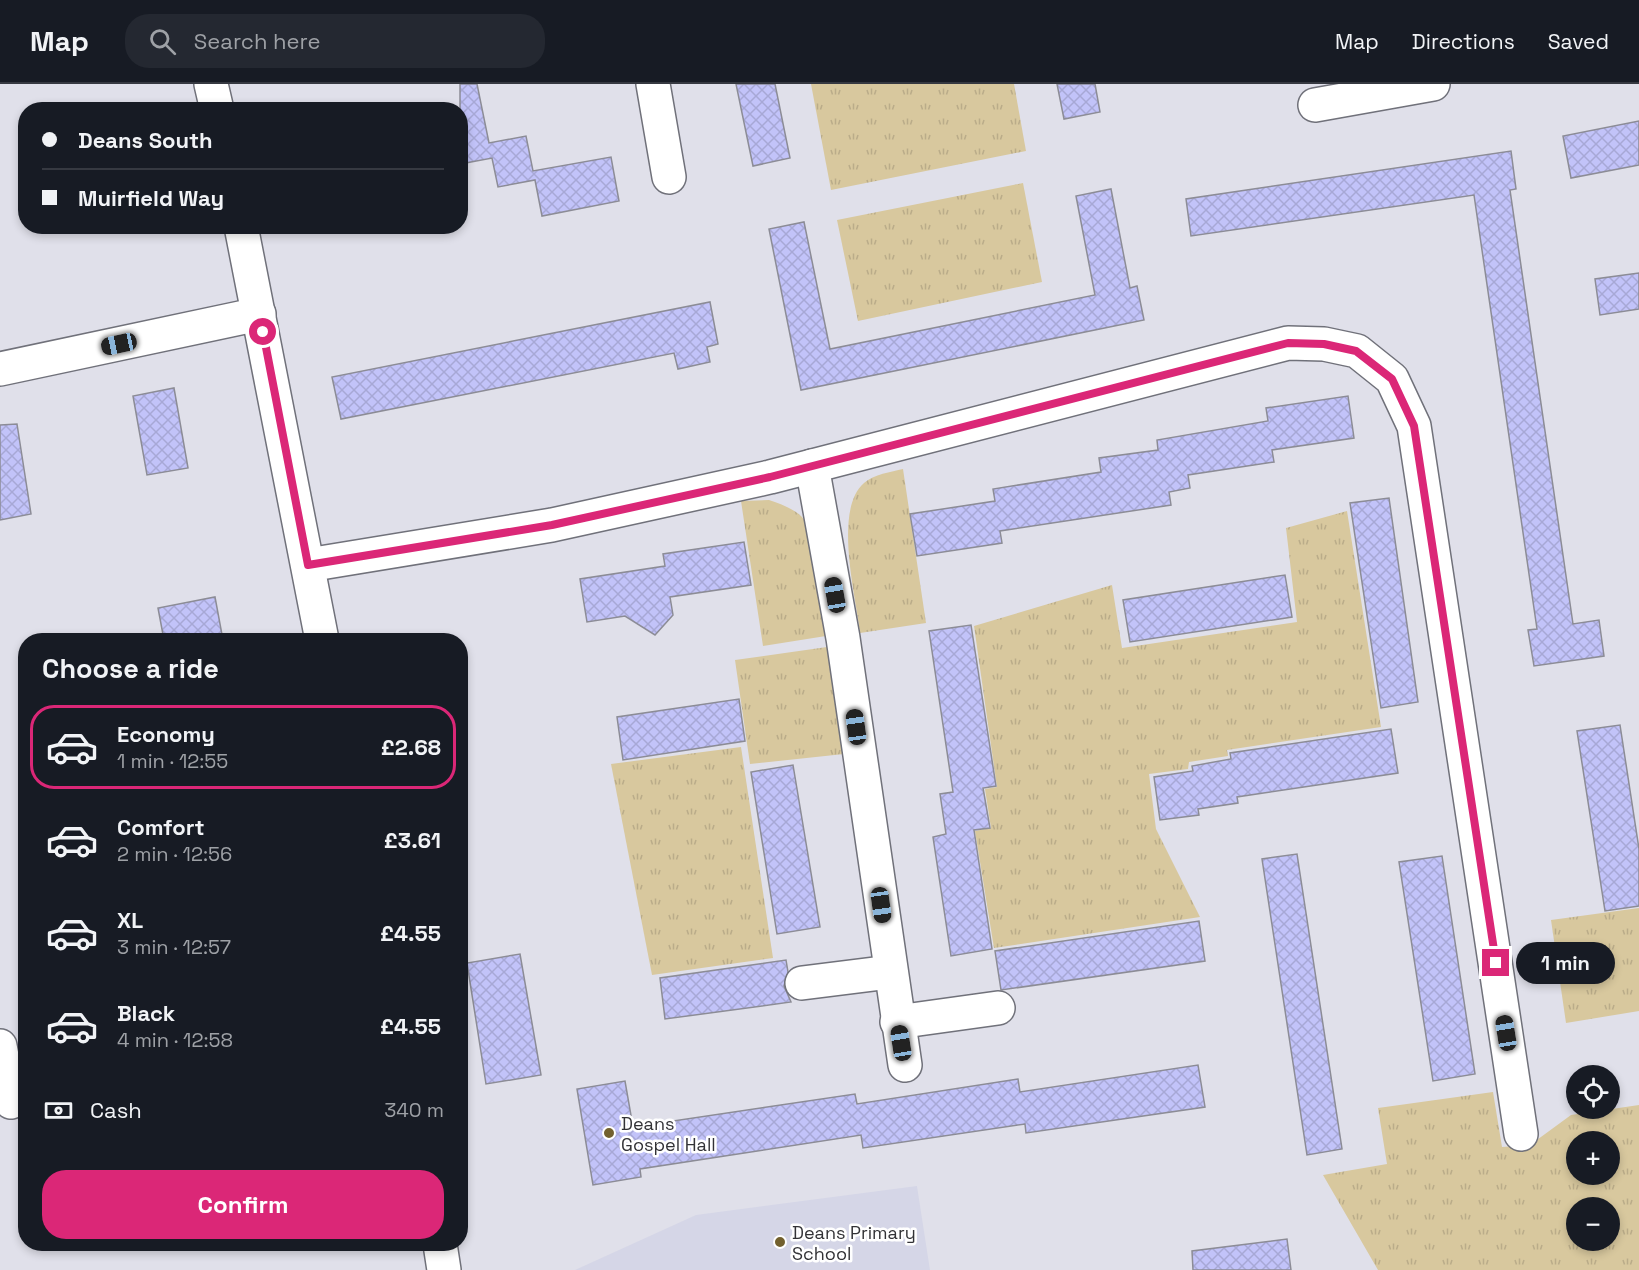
<!DOCTYPE html>
<html lang="en">
<head>
<meta charset="utf-8">
<style>
  :root { --surface:#171b24; --page:#242831; --text:#f1f3f6; --muted:#9ea1a6; --line:#363941; --accent:#db2777 }
  body { margin:0; font-family:"Space Grotesk",sans-serif; background:var(--page); color:var(--text); height:100vh; display:flex; flex-direction:column; font-size:22px; white-space:nowrap }
  * { box-sizing:border-box; margin:0 }
  p { font-size:20px; color:var(--muted) }
  .icon { flex:none; width:33px; height:33px; fill:none; stroke:currentColor; stroke-width:2; stroke-linecap:round; stroke-linejoin:round }
  .map { position:relative; flex:1; overflow:hidden }
  .sheet { position:absolute; left:18px; top:549px; width:450px; height:618px; display:flex; flex-direction:column; background:var(--surface); border-radius:24px; box-shadow:0 3px 9px #0003 }
  .sheet>* { flex:none }
  .hud { position:absolute; left:18px; top:18px; width:450px; height:132px; border-radius:24px; box-shadow:0 3px 9px #0003; display:grid; align-content:center; height:132px; padding:0 24px; background:var(--surface) }
  .controls { position:absolute; left:1566px; top:981px; display:grid; gap:12px }
  .controls a { display:grid; place-items:center; width:54px; height:54px; border-radius:50%; background:var(--surface); box-shadow:0 3px 9px #0003; font-size:30px }
  .end { position:absolute; width:27px; height:27px; margin:-14px; border:8px solid #db2777; background:#fff; box-shadow:0 0 0 3px #fff }
  .from { border-radius:50% }
  .bubble { position:absolute; height:42px; border-radius:21px; background:var(--surface); box-shadow:0 3px 9px #0003; font-size:20px; font-weight:700; line-height:42px; text-align:center }
  .car { position:absolute; width:18px; height:36px; margin:-18px -9px; border-radius:8px; box-shadow:0 0 4px 2px #0007; background:linear-gradient(#222 24%,#8ab4d8 0 40%,#222 0 76%,#8ab4d8 0 86%,#222 0) }
  .hud b { display:flex; align-items:center; gap:21px; height:57px; font-size:22px }
  .hud b+b { border-top:2px solid var(--line) }
  .hud i { width:15px; height:15px; background:var(--text) }
  ul { padding:0; list-style:none }
  li { display:flex; align-items:center; gap:18px; height:84px; margin:0 12px 9px; padding:0 12px; border:3px solid transparent; border-radius:24px }
  li div { flex:1 }
  li b { display:block; font-size:22px }
  li em { font-style:normal; font-weight:700 }
  li.active { border-color:var(--accent) }
  li>.icon { width:54px; height:54px; stroke-width:1.5 }
  h2 { padding:0 24px; font-size:27px; line-height:72px }
  .pay { display:flex; align-items:center; gap:15px; height:66px; padding:0 24px; font-size:22px }
  .pay p { margin-inline-start:auto }
  .cta { display:flex; gap:12px; margin-top:auto; padding:12px 24px }
  .cta a { flex:1; height:69px; border-radius:24px; background:var(--accent); color:#fff; font-size:24px; font-weight:700; line-height:69px; text-align:center }
  header { display:flex; align-items:center; gap:36px; box-sizing:border-box; height:84px; padding:0 30px; background:var(--surface); border-bottom:2px solid var(--line) }
  header strong { font-size:28px }
  nav { display:flex; gap:33px; margin-inline-start:auto; font-size:21px }
  .search { width:420px; height:54px; background:var(--page); display:flex; align-items:center; gap:15px; box-sizing:border-box; padding:0 21px; border-radius:24px; color:var(--muted); font-size:22px }
  .map>svg:first-child { display:block }
  .built { fill:#d5d6e7 }
  .grass { fill:url(#grass-tufts); fill-rule:evenodd }
  .building { fill:url(#building-cross-hatch); stroke:#8c8c96; stroke-width:1.5 }
  .lines { fill:none; stroke-linecap:round; stroke-linejoin:round }
  .street-casing { stroke:#70717a; stroke-width:36 }
  .secondary-casing { stroke:#70717a; stroke-width:36 }
  .street { stroke:#fff; stroke-width:33 }
  .secondary { stroke:#fff; stroke-width:33 }
  .route { stroke:#db2777; stroke-width:8 }
  .poi-dot { fill:#72602e; stroke:#fff; stroke-width:2 }
  .labels { text-anchor:middle; dominant-baseline:central; stroke-width:5; stroke-linejoin:round; paint-order:stroke }
  .poi-label { font-size:18px; fill:#323236; stroke:#fff; text-anchor:start }
</style>
</head>
<body>
<header>
<strong>Map</strong>
<div class="search"><svg class="icon" aria-label="search" viewBox="0 0 24 24"><circle cx="10" cy="10" r="6"/><path d="M15 15l6 6"/></svg>Search here</div>
<nav><a>Map</a><a>Directions</a><a>Saved</a></nav>
</header>
<div class="map">
<svg width="1639" height="1186" viewBox="0 0 1639 1186">
  <defs>
    <pattern id="grass-tufts" width="24" height="20" patternUnits="userSpaceOnUse" patternTransform="scale(1.5)"><rect width="24" height="20" fill="#d8c89e"/><path d="M3 7l-1-3M5 7V3M7 7l1-3M15 17l-1-3M17 17v-4M19 17l1-3" fill="none" stroke="#baac89"/></pattern>
    <pattern id="building-cross-hatch" width="8" height="8" patternUnits="userSpaceOnUse" patternTransform="scale(1.5)"><rect width="8" height="8" fill="#c2c3f9"/><path d="M0 0l8 8M0 8l8-8" fill="none" stroke="#a7a8d6"/></pattern>
  </defs>
  <rect width="100%" height="100%" fill="#e0e0ea"/>
  <polygon class="built" points="917,1102 930,1186 575,1186 696,1131"/>
  <g class="grass">
    <polygon points="811,0 1014,0 1026,67 831,106"/>
    <polygon points="1023,99 1042,198 858,237 837,136"/>
    <path d="M903 385 926 539 860 549C856 512 833 426 864 399 874 390 891 388 903 385Z"/>
    <path d="M769 416C780 420 793 424 802 433 822 455 823 522 826 552L763 562 741 417Z"/>
    <polygon points="1347,427 1381,643 1227,666 1228,672 1189,678 1188,685 1149,690 1156,745 1200,833 994,864 975,747 991,744 985,705 997,703 974,542 1112,501 1122,564 1297,538 1286,444"/>
    <polygon points="827,563 844,670 750,680 735,576"/>
    <polygon points="741,663 773,874 652,891 611,680"/>
    <polygon points="1639,824 1639,927 1566,939 1551,836"/>
    <path d="M1493 1008 1502 1063 1530 1061 1571 1031 1639 1021V1186H1378L1323 1091 1387 1080 1378 1024ZM1576 1058H1610V1090H1576ZM1576 1124H1610V1156H1576Z"/>
  </g>
  <g class="building">
    <polygon points="460,0 477,0 489,59 526,52 533,87 611,73 619,117 542,132 535,96 498,103 492,74 460,80"/>
    <polygon points="736,0 775,0 790,74 753,82"/>
    <polygon points="1057,0 1095,0 1100,28 1064,35"/>
    <polygon points="1639,37 1639,81 1571,94 1563,52"/>
    <polygon points="1511,67 1516,105 1510,106 1573,540 1599,536 1604,572 1534,582 1528,546 1537,545 1474,111 1191,152 1186,115"/>
    <polygon points="1111,105 1130,204 1137,202 1144,236 801,306 769,145 804,138 830,265 1095,211 1076,112"/>
    <polygon points="1639,189 1639,225 1600,231 1595,195"/>
    <polygon points="710,218 718,260 707,263 710,278 678,285 674,269 341,335 332,293"/>
    <polygon points="174,304 188,384 147,391 133,312"/>
    <polygon points="1348,312 1354,354 1272,366 1274,378 1188,391 1190,404 1169,408 1171,421 1000,447 1002,459 917,472 910,430 995,417 993,405 1101,388 1099,374 1158,366 1157,356 1268,337 1266,324"/>
    <polygon points="17,340 31,430 0,436 0,341"/>
    <polygon points="1389,414 1418,618 1381,624 1350,419"/>
    <polygon points="744,458 751,501 670,513 673,531 655,551 625,532 587,538 580,495 665,482 663,470"/>
    <polygon points="1285,491 1292,533 1130,558 1123,516"/>
    <polygon points="215,513 223,556 164,556 158,524"/>
    <polygon points="971,541 996,702 983,704 990,744 974,746 992,865 951,872 933,753 946,750 940,710 953,708 929,547"/>
    <polygon points="739,615 745,657 623,676 617,633"/>
    <polygon points="1620,641 1639,765 1639,822 1605,827 1577,647"/>
    <polygon points="1391,645 1398,689 1237,713 1238,719 1198,725 1199,731 1160,736 1154,693 1193,687 1192,682 1231,675 1230,669"/>
    <polygon points="793,681 820,843 777,850 751,688"/>
    <polygon points="1297,770 1342,1065 1307,1071 1262,775"/>
    <polygon points="1442,772 1475,990 1433,997 1399,778"/>
    <polygon points="1199,837 1205,877 1001,906 995,867"/>
    <polygon points="520,870 541,991 486,1000 467,879"/>
    <polygon points="786,876 788,888 784,902 791,918 665,935 660,894"/>
    <polygon points="1198,981 1205,1023 1026,1049 1025,1040 863,1064 861,1051 640,1085 641,1093 593,1101 577,1005 625,997 633,1043 855,1010 857,1020 1018,995 1020,1008"/>
    <polygon points="1287,1155 1291,1186 1193,1186 1192,1167"/>
  </g>
  <g class="lines">
    <g class="street-casing">
      <g id="street">
        <polyline points="653,0 669,93"/>
        <polyline points="1315,21 1433,0"/>
        <polyline points="0,285 259,230"/>
        <polyline points="812,382 843,554 905,981"/>
        <polyline points="308,481 552,441 770,393 1288,259 1324,260 1357,267 1392,295 1414,342 1521,1050"/>
        <polyline points="802,899 890,888"/>
        <polyline points="897,938 998,924"/>
        <polyline points="0,962 11,1018"/>
      </g>
    </g>
    <g class="secondary-casing">
      <g id="secondary">
        <polyline points="211,0 217,26"/>
        <polyline points="241,142 322,556"/>
        <polyline points="440,1160 444,1186"/>
      </g>
    </g>
    <use href="#street" class="street"/>
    <use href="#secondary" class="secondary"/>
  </g>
  <g class="lines">
    <polyline class="route" points="263,248 308,481 552,441 770,393 1288,259 1324,260 1356,267 1392,295 1414,342 1496,879"/>
  </g>
  <g class="poi-dot">
    <circle cx="609" cy="1049" r="6"/>
    <circle cx="780" cy="1158" r="6"/>
  </g>
  <g class="labels">
    <g class="poi-label">
      <text x="621" y="1039">Deans<tspan x="621" dy="21">Gospel Hall</tspan></text>
      <text x="792" y="1148">Deans Primary<tspan x="792" dy="21">School</tspan></text>
    </g>
  </g>
</svg>
<div class="controls">
<a><svg class="icon" aria-label="locate" viewBox="0 0 24 24"><circle cx="12" cy="12" r="6"/><path d="M12 2v4M12 18v4M2 12h4M18 12h4"/></svg></a>
<a>+</a>
<a>−</a>
</div>
<i class="end from" style="left:263px;top:248px"></i>
<i class="end" style="left:1496px;top:879px"></i>
<div class="bubble" style="left:1516px;top:858px;width:99px">1 min</div>
<i class="car" style="left:119px;top:260px;rotate:258deg"></i>
<i class="car" style="left:835px;top:511px;rotate:350deg"></i>
<i class="car" style="left:856px;top:643px;rotate:352deg"></i>
<i class="car" style="left:881px;top:821px;rotate:172deg"></i>
<i class="car" style="left:1506px;top:949px;rotate:351deg"></i>
<i class="car" style="left:901px;top:959px;rotate:351deg"></i>
<div class="hud">
<b><i class="from"></i>Deans South</b>
<b><i></i>Muirfield Way</b>
</div>
<section class="sheet">
<h2>Choose a ride</h2>
<ul>
<li class="active"><svg class="icon" aria-label="car" viewBox="0 0 24 24"><path d="M5 17H2v-5l4-1 3-4h7l3 4 3 1v5h-3M9 17h6M6 11h13"/><circle cx="7" cy="17" r="2"/><circle cx="17" cy="17" r="2"/></svg><div><b>Economy</b><p>1 min · 12:55</p></div><em>£2.68</em></li>
<li><svg class="icon" aria-label="car" viewBox="0 0 24 24"><path d="M5 17H2v-5l4-1 3-4h7l3 4 3 1v5h-3M9 17h6M6 11h13"/><circle cx="7" cy="17" r="2"/><circle cx="17" cy="17" r="2"/></svg><div><b>Comfort</b><p>2 min · 12:56</p></div><em>£3.61</em></li>
<li><svg class="icon" aria-label="car" viewBox="0 0 24 24"><path d="M5 17H2v-5l4-1 3-4h7l3 4 3 1v5h-3M9 17h6M6 11h13"/><circle cx="7" cy="17" r="2"/><circle cx="17" cy="17" r="2"/></svg><div><b>XL</b><p>3 min · 12:57</p></div><em>£4.55</em></li>
<li><svg class="icon" aria-label="car" viewBox="0 0 24 24"><path d="M5 17H2v-5l4-1 3-4h7l3 4 3 1v5h-3M9 17h6M6 11h13"/><circle cx="7" cy="17" r="2"/><circle cx="17" cy="17" r="2"/></svg><div><b>Black</b><p>4 min · 12:58</p></div><em>£4.55</em></li>
</ul>
<div class="pay"><svg class="icon" aria-label="cash" viewBox="0 0 24 24"><path d="M3 7h18v10H3z"/><circle cx="12" cy="12" r="2"/></svg>Cash<p>340 m</p></div>
<div class="cta"><a>Confirm</a></div>
</section>
</div>
</body>
</html>
